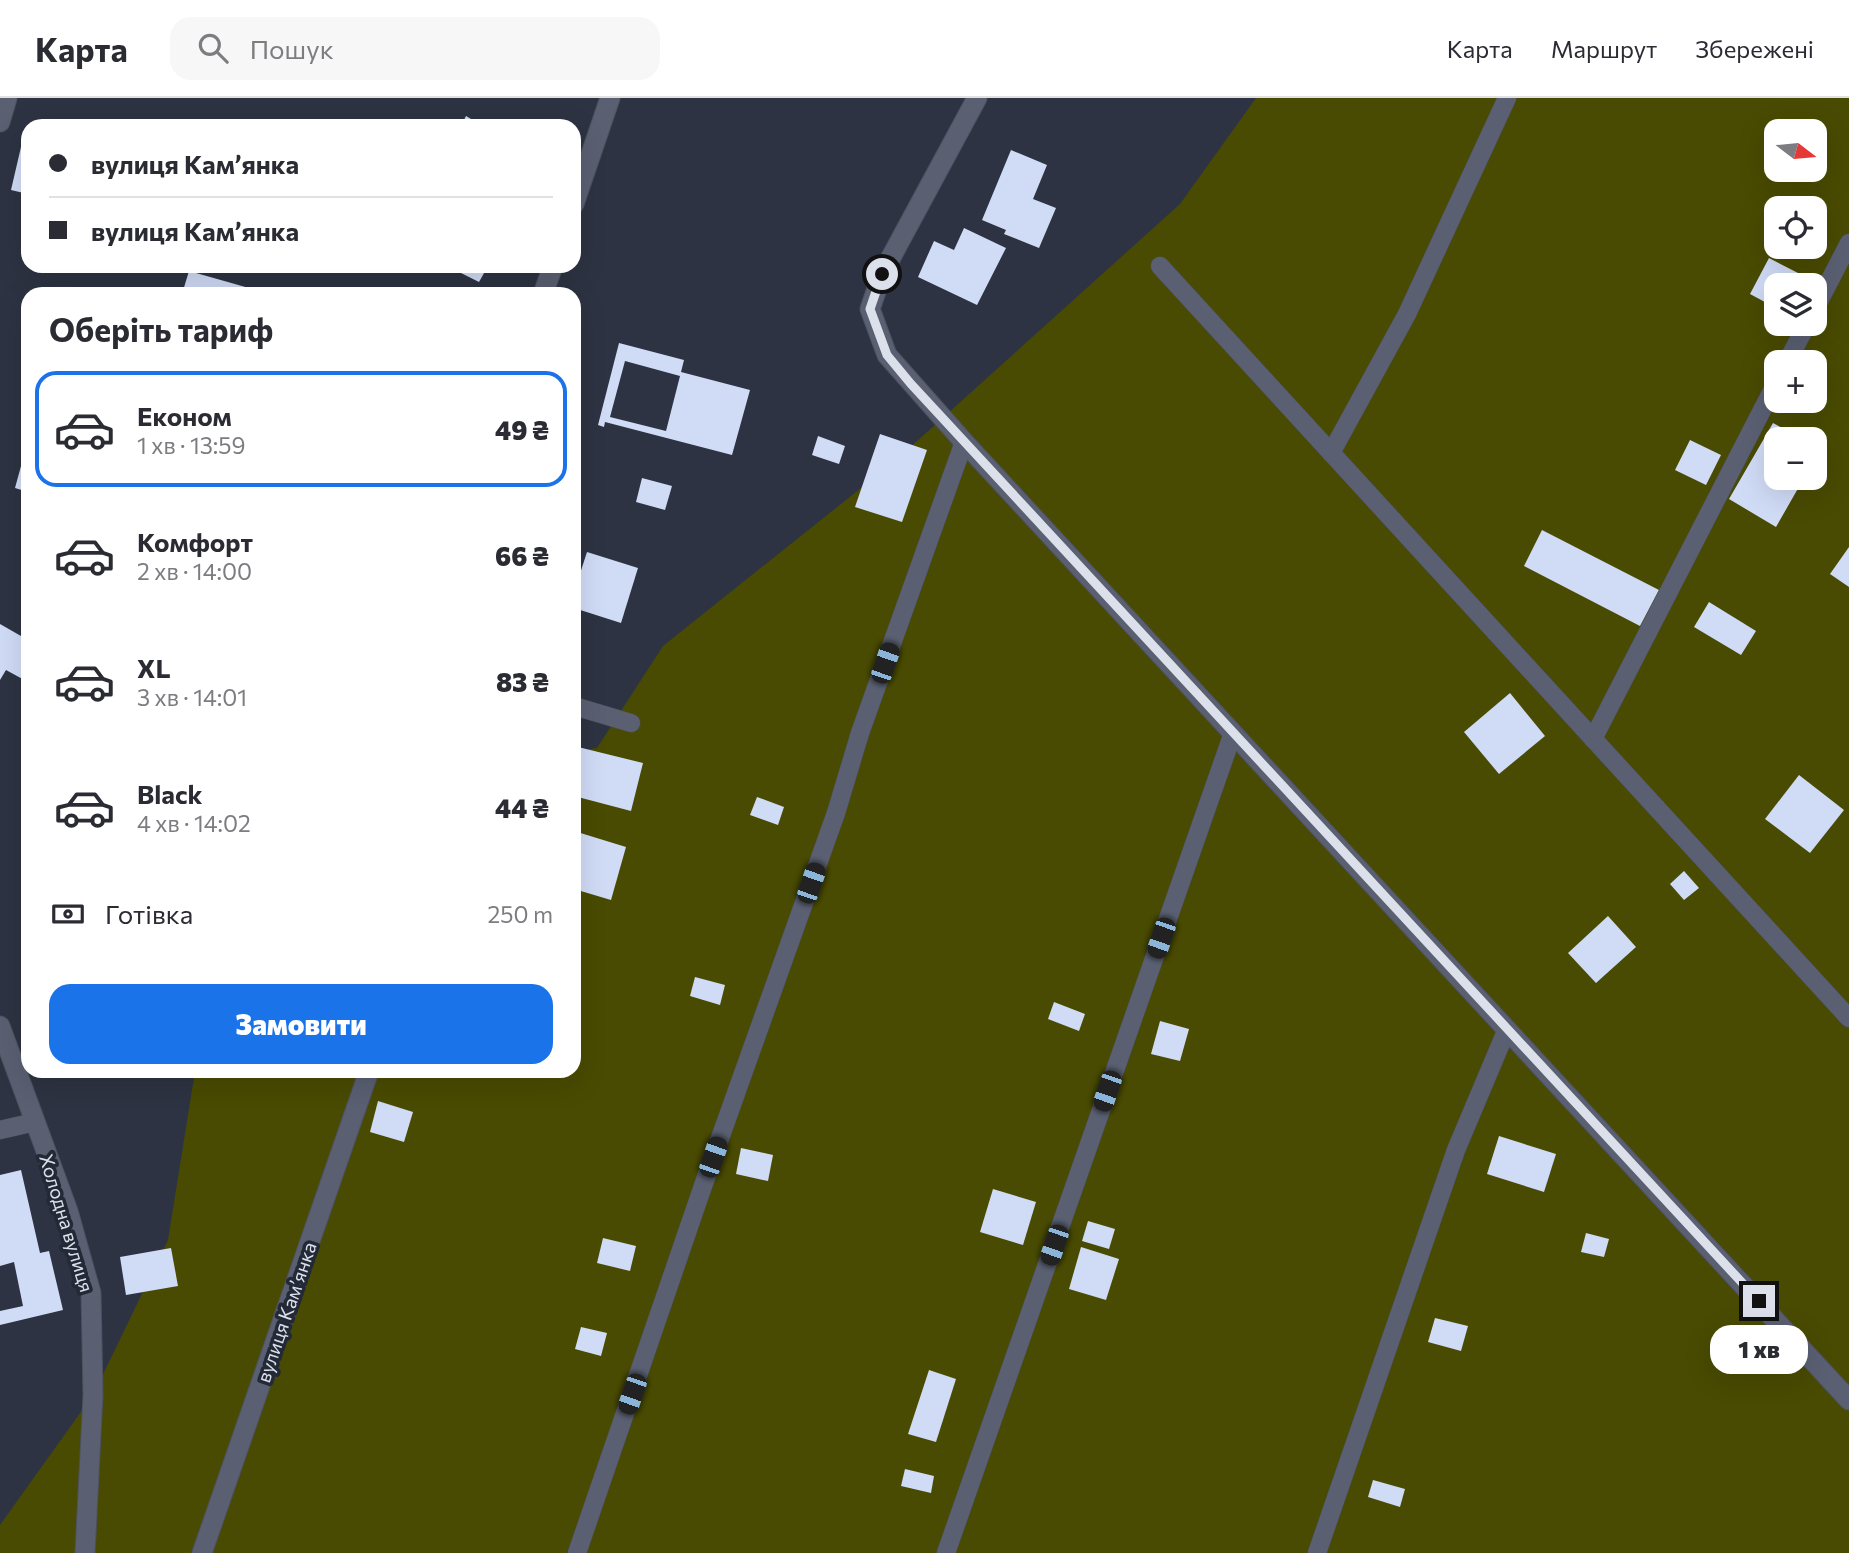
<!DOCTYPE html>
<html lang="uk">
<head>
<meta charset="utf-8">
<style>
  :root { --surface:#fff; --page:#f7f7f7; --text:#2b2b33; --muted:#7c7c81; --line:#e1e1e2; --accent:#1a73e8 }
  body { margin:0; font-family:Commissioner,sans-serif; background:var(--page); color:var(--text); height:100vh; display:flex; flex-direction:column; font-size:26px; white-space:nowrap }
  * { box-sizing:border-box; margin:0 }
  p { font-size:23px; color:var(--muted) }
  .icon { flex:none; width:38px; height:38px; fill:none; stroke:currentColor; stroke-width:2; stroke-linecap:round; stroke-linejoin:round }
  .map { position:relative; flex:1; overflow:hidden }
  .sheet { position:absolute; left:21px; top:189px; width:560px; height:791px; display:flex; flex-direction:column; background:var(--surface); border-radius:21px; box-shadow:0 7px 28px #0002 }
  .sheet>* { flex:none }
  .banner { position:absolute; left:21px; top:21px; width:560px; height:154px; border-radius:21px; box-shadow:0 7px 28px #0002; display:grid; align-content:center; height:154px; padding:0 28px; background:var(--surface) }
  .needle { width:46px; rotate:106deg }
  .fabs { position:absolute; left:1764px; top:21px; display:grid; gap:14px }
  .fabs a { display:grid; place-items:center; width:63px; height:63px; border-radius:14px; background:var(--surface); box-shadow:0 7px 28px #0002; font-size:35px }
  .end { position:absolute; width:32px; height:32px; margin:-16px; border:9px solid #dce0eb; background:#111; box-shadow:0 0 0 4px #111 }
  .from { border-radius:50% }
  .bubble { position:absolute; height:49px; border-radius:21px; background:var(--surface); box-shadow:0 7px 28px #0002; font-size:23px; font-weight:800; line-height:49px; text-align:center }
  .car { position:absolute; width:21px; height:42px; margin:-21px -10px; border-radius:9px; box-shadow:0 0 5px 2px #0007; background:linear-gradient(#222 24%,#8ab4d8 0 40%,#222 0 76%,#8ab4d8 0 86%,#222 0) }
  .banner b { display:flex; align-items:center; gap:24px; height:66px; font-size:26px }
  .banner b+b { border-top:2px solid var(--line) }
  .banner i { width:18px; height:18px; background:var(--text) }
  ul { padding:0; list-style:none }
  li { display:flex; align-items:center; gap:21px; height:116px; margin:0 14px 10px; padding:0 14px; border:4px solid transparent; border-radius:21px }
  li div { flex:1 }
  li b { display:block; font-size:26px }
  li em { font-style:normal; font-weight:800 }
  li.current { border-color:var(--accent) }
  li>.icon { width:63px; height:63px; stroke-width:1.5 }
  h2 { padding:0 28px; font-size:32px; line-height:84px }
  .pay { display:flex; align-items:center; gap:18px; height:77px; padding:0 28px; font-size:26px }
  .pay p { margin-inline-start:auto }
  .primary-button { display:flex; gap:14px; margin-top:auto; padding:14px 28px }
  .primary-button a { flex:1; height:80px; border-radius:21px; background:var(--accent); color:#fff; font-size:28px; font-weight:800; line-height:80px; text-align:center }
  header { display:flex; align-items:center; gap:42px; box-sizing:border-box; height:98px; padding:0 35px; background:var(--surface); border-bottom:2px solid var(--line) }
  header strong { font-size:33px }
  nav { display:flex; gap:38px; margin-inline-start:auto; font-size:24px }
  .search { width:490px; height:63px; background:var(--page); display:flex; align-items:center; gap:18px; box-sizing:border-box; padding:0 24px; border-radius:21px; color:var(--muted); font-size:26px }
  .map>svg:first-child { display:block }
  .green { fill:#494b02; fill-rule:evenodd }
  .building { fill:#d0dbf6; fill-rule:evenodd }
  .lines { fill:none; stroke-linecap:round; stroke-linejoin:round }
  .service-casing { stroke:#4d515f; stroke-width:19 }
  .minor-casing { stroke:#4d515f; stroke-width:21 }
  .service { stroke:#5a6072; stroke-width:18 }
  .minor { stroke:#5a6072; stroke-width:19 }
  .route { stroke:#dce0eb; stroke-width:9 }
  .labels { text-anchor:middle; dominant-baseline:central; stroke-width:7; stroke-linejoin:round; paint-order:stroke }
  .street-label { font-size:19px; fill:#dce0eb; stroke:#232937 }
</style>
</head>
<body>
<header>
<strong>Карта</strong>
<div class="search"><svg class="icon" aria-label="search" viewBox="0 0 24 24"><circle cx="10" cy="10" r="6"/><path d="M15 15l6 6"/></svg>Пошук</div>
<nav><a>Карта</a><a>Маршрут</a><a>Збережені</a></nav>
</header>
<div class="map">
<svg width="1849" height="1455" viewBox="0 0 1849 1455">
  <rect width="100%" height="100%" fill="#2d3342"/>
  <path class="green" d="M1256 0H1849V1455H0V1427L93 1297 168 1142 195 973H574V653L597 650 663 548 896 362 1180 106ZM1776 33H1815V72H1776ZM1776 110H1815V149H1776ZM1776 187H1815V226H1776ZM1776 264H1815V303H1776ZM1776 341H1815V380H1776Z"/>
  <g class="building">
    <polygon points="466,18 483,28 461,28"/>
    <polygon points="24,36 28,37 28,96 11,92"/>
    <polygon points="1011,52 1047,67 1033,101 1056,110 1039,150 1004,136 1006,132 982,122"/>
    <polygon points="964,130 1006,150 977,207 918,179 934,143 954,152"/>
    <polygon points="1769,160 1800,176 1794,187 1776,187 1776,210 1750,196"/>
    <polygon points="447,168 488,168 479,184"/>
    <polygon points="189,173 256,192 255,196 182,196"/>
    <path d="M619 245 684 262 681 274 750 292 732 357 605 324 604 329 598 327ZM625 263 680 278 666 333 610 319Z"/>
    <polygon points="1773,325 1802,341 1776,341 1776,380 1804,380 1776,429 1729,401"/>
    <polygon points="880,336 927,352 902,424 855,409"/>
    <polygon points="818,338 845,348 839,366 812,357"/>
    <polygon points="1690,342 1721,357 1706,387 1675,372"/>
    <polygon points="27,346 28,346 28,394 15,390"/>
    <polygon points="642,380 672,388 665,412 636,404"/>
    <polygon points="1542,432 1659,492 1640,528 1524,468"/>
    <polygon points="1849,449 1849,489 1830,476"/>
    <polygon points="587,454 638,470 621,525 574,510 574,494"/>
    <polygon points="1709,504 1756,533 1741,557 1694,529"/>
    <polygon points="0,526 28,542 28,584 6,572 0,582"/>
    <polygon points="1510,595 1545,638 1499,676 1464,634"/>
    <polygon points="578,649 643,665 631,713 574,698 574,663"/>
    <polygon points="1799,677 1844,712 1810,755 1765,721"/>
    <polygon points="757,699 784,709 778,727 750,717"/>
    <polygon points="574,733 626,749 611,802 574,791"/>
    <polygon points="1684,773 1699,790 1684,802 1670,786"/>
    <polygon points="1608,818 1636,849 1596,885 1568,855"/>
    <polygon points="695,879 725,887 720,907 690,898"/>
    <polygon points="1054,904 1085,916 1079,933 1048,921"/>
    <polygon points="1160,923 1189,931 1180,963 1151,956"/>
    <polygon points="378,1003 413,1014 404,1044 370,1034"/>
    <polygon points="1499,1038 1556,1056 1544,1094 1487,1076"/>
    <polygon points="741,1050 773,1057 768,1083 736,1076"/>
    <polygon points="21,1072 40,1155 49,1153 63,1212 0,1227 0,1213 23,1208 14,1164 0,1168 0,1077"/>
    <polygon points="993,1091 1036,1104 1023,1147 980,1134"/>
    <polygon points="1088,1123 1115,1131 1109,1151 1082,1143"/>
    <polygon points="1586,1135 1609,1141 1604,1159 1581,1154"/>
    <polygon points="603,1140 636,1148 630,1173 597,1165"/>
    <polygon points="1081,1149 1119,1161 1106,1202 1069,1191"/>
    <polygon points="171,1150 178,1188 126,1197 120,1159"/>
    <polygon points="1435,1220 1468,1228 1461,1253 1428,1244"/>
    <polygon points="581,1229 607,1235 601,1258 575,1251"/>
    <polygon points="929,1272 956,1281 936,1344 908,1336"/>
    <polygon points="905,1371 934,1378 931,1395 901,1388"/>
    <polygon points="1373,1382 1405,1391 1400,1409 1368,1399"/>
  </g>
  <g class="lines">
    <g class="service-casing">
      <g id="service">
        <polyline points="1160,168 1849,920"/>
        <polyline points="1815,211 1849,145"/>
        <polyline points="1787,264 1807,226"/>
        <polyline points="1331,355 1407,216 1507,0"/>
        <polyline points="574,608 631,625"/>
        <polyline points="1593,641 1776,285"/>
        <polyline points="0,1032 35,1024"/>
        <polyline points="577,1455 704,1085 836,715 860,635 964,344"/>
        <polyline points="946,1455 1233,635"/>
        <polyline points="1317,1455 1456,1052 1507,931"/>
      </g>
    </g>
    <g class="minor-casing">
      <g id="minor">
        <polyline points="977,0 882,176 870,211 887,257 964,344 1849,1302"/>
        <polyline points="0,24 7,0"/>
        <polyline points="574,106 610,0"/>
        <polyline points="543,196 553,168"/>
        <polyline points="0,928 68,1113 91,1195 93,1297 85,1455"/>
        <polyline points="202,1455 369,973"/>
      </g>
    </g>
    <use href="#service" class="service"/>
    <use href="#minor" class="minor"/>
  </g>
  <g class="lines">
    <polyline class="route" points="882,176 870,211 887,257 911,286 1759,1203"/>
  </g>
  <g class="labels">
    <g class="street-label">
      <text transform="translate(67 1125) rotate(73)">Холодна вулиця</text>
      <text transform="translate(286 1214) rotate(-71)">вулиця Камʼянка</text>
    </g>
  </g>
</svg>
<div class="fabs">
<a><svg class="needle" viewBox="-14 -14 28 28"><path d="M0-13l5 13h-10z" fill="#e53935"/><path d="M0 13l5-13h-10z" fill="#7c7c81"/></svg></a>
<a><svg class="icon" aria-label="locate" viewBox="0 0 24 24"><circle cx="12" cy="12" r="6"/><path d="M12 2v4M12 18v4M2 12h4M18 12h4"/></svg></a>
<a><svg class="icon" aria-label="layers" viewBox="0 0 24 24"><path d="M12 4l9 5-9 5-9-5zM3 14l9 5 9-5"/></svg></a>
<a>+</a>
<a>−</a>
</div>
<i class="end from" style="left:882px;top:176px"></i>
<i class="end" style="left:1759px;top:1203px"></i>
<div class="bubble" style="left:1710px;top:1227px;width:98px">1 хв</div>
<i class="car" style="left:885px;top:565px;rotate:19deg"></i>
<i class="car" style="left:811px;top:785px;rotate:19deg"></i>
<i class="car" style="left:1161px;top:840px;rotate:199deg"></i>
<i class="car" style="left:1107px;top:993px;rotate:199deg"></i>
<i class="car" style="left:713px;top:1059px;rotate:19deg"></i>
<i class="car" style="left:1054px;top:1147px;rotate:199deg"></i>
<i class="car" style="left:632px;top:1296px;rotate:199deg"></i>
<div class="banner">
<b><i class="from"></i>вулиця Камʼянка</b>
<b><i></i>вулиця Камʼянка</b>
</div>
<section class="sheet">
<h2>Оберіть тариф</h2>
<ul>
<li class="current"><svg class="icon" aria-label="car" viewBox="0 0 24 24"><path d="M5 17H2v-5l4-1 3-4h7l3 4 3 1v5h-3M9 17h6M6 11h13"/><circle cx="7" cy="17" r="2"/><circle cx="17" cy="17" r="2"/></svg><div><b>Економ</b><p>1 хв · 13:59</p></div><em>49 ₴</em></li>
<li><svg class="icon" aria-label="car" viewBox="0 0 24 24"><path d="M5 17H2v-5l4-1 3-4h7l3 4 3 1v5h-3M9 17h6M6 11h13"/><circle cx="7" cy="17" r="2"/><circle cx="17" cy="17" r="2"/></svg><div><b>Комфорт</b><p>2 хв · 14:00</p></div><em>66 ₴</em></li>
<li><svg class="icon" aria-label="car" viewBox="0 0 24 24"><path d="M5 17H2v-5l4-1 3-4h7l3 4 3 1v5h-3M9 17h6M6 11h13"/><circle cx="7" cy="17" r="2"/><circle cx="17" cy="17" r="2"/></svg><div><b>XL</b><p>3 хв · 14:01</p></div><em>83 ₴</em></li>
<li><svg class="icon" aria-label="car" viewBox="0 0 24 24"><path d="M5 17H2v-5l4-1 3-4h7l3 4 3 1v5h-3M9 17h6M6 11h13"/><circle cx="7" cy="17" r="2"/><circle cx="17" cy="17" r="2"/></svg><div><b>Black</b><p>4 хв · 14:02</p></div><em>44 ₴</em></li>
</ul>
<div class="pay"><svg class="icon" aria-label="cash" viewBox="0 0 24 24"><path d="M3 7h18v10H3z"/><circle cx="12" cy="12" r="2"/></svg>Готівка<p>250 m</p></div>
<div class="primary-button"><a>Замовити</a></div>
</section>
</div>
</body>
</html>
